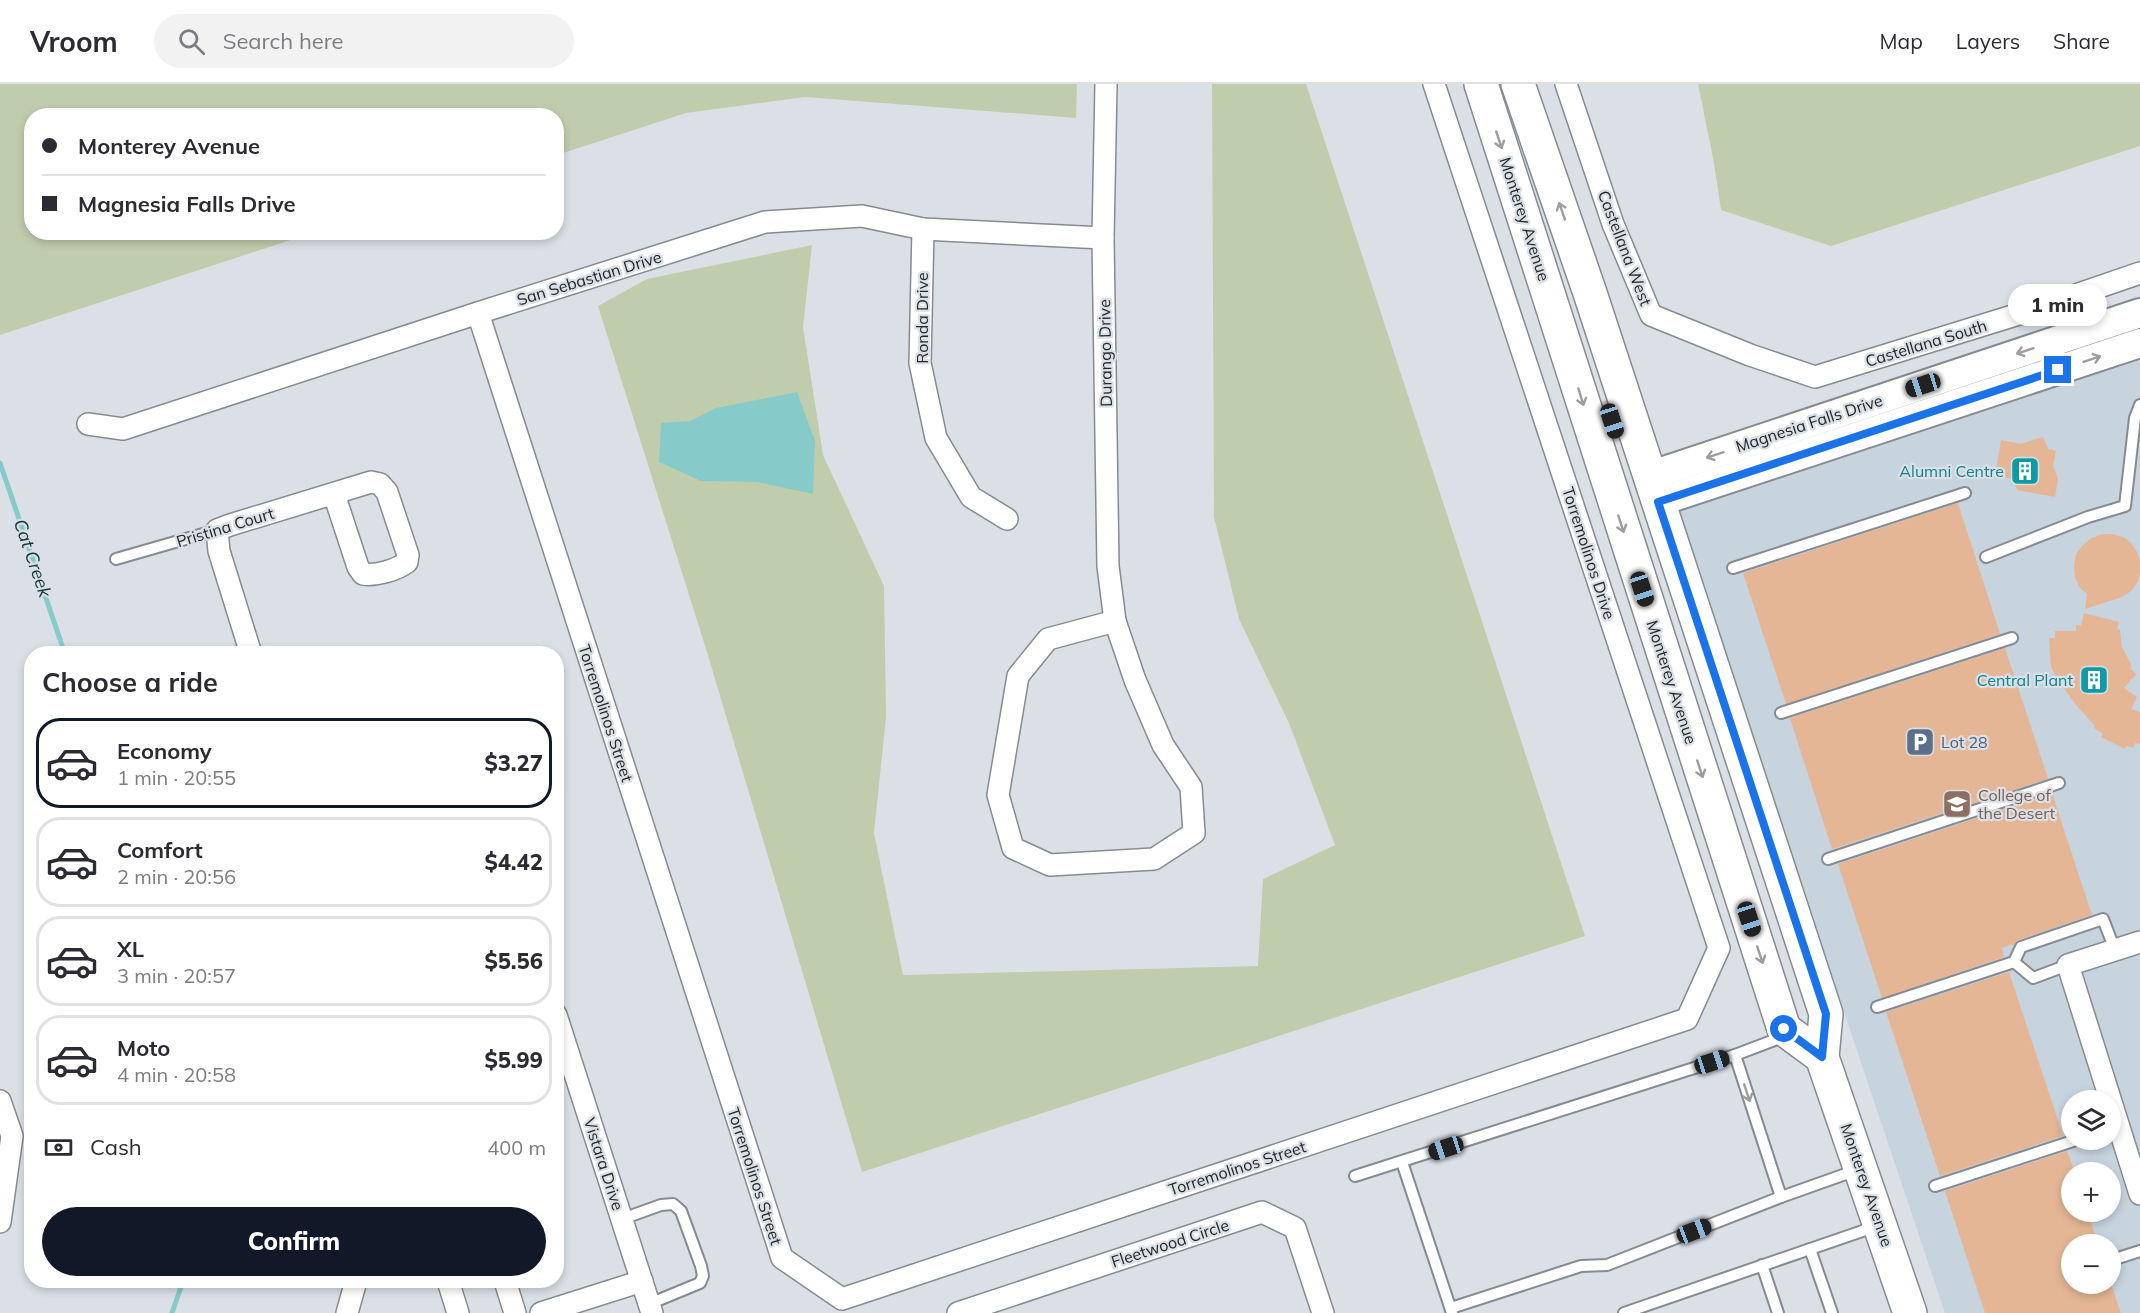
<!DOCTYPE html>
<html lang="en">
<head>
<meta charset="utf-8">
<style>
  :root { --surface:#fff; --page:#f2f2f3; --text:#2b2b33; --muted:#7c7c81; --line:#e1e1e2; --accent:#111827 }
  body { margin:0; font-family:Mulish,sans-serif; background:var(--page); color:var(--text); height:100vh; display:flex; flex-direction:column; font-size:22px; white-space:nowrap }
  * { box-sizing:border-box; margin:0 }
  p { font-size:20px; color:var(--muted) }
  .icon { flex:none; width:33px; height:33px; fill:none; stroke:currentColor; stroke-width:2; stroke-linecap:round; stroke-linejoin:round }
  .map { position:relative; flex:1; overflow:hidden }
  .drawer { position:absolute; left:24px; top:562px; width:540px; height:642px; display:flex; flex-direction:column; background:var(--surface); border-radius:24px; box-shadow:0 3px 9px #0003 }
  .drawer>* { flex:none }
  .hud { position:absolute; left:24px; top:24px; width:540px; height:132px; border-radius:24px; box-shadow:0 3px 9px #0003; display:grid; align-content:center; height:132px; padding:0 18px; background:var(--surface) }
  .controls { position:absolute; left:2061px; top:1006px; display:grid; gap:12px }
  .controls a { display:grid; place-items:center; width:60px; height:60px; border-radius:50%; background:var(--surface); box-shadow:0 3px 9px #0003; font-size:30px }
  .end { position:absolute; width:27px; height:27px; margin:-14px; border:8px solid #1a73e8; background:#fff; box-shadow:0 0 0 3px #fff }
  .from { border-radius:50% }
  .bubble { position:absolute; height:42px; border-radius:21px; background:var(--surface); box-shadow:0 3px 9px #0003; font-size:20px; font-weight:800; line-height:42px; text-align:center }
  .car { position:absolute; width:18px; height:36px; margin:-18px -9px; border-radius:8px; box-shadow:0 0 4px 2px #0007; background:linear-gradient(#222 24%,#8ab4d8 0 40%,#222 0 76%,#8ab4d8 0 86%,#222 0) }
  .hud b { display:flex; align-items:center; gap:21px; height:57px; font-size:22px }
  .hud b+b { border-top:2px solid var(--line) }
  .hud i { width:15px; height:15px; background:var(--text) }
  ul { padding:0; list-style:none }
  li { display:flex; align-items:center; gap:18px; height:90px; margin:0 12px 9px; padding:0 6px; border:3px solid var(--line); border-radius:24px }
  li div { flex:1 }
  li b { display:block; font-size:22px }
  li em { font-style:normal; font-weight:800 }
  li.on { border-color:var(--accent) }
  li>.icon { width:54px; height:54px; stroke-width:1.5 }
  h2 { padding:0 18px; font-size:27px; line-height:72px }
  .pay { display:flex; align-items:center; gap:15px; height:66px; padding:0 18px; font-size:22px }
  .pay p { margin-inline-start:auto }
  .cta { display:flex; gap:12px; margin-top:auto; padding:12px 18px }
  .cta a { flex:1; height:69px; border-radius:36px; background:var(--accent); color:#fff; font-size:24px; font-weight:800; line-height:69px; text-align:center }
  header { display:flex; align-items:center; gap:36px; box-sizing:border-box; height:84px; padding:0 30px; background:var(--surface); border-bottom:2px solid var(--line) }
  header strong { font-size:28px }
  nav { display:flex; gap:33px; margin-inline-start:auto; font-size:21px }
  .search { width:420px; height:54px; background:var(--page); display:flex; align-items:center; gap:15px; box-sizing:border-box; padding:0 21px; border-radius:33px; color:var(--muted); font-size:22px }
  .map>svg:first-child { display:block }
  .built { fill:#c7d3dd; fill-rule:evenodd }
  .grass { fill:#c0cdac }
  .water { fill:#86cbca }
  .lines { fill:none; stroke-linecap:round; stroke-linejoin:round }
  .stream { stroke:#86cbca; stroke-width:5 }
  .building { fill:#e4b695 }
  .lane-casing { stroke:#868b91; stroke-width:14 }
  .street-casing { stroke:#868b91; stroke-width:24 }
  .secondary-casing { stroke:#868b91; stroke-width:32 }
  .primary-casing { stroke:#868b91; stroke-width:36 }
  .lane { stroke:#fff; stroke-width:10 }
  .street { stroke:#fff; stroke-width:21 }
  .secondary { stroke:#fff; stroke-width:28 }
  .primary { stroke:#fff; stroke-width:33 }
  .oneway { stroke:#9c9d9e }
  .route { stroke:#1a73e8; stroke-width:8 }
  .labels { text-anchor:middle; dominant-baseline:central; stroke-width:4.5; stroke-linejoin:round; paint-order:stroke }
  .street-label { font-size:16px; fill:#232527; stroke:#dae0e6 }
  .culture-label { font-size:16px; fill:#0d838f; stroke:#dae0e6; text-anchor:end }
  .service-label { font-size:16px; fill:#4e5e75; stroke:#dae0e6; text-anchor:start }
  .education-label { font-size:16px; fill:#785e54; stroke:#dae0e6; text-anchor:start }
  .water-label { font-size:18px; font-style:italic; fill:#113434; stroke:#dae0e6 }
</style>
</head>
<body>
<header>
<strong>Vroom</strong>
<div class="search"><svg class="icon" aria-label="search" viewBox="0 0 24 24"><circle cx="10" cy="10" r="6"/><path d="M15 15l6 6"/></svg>Search here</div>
<nav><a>Map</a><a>Layers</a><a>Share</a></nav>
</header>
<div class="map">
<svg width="2140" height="1229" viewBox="0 0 2140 1229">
  <rect width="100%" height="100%" fill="#dae0e6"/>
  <path class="built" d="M2140 269V1229H1945L1675 423ZM2072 1017H2110V1056H2072ZM2072 1089H2110V1128H2072ZM2072 1161H2110V1200H2072Z"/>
  <g class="grass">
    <polygon points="0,0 1077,0 1076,34 805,13 686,29 557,71 556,32 32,32 32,148 312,149 0,251"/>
    <polygon points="1212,0 1306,0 1585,852 862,1088 707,568 598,222 647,195 812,161 803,243 823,371 884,502 886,633 874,749 903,891 1258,882 1263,795 1335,761 1289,639 1239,535 1214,433"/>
    <polygon points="1698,0 2140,0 2140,62 1831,162 1721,126 1714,79"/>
  </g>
  <polygon class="water" points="797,308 815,357 813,410 757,398 701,397 659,378 661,339 690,337 716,324"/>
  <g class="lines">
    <g class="stream">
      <polyline points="0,379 65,570"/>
      <polyline points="172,1229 183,1197"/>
    </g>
  </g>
  <g class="building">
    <polygon points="2043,353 2048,365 2056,367 2053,382 2058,395 2055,413 2017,406 2013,395 1995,392 2001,356 2021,360"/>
    <polygon points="1958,419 2000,550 1786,620 1743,489"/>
    <polygon points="2102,450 2112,450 2123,453 2131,459 2137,468 2140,476 2140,490 2137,499 2131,507 2122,513 2085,525 2087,510 2080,504 2075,493 2074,482 2076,470 2083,461 2092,454"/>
    <polygon points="2084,529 2119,538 2117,545 2120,546 2122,563 2132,582 2130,584 2136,590 2124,604 2137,613 2131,625 2140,628 2140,660 2135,659 2134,664 2126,662 2125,665 2101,653 2103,650 2094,644 2095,642 2077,622 2063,603 2062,604 2051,583 2049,554 2055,554 2055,547 2076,547 2076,541 2081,542"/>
    <polygon points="2005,564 2048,695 1832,765 1790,634"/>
    <polygon points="2052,709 2092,831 2018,856 2014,860 2002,864 2004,873 1882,914 1838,780"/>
    <polygon points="2009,888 2063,1052 1940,1092 1886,928"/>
    <polygon points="2067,1067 2075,1089 2072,1089 2072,1128 2088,1128 2098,1161 2072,1161 2072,1200 2111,1200 2121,1229 1985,1229 1945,1107"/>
  </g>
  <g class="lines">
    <g class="lane-casing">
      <g id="lane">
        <polyline points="1986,473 2088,433 2125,422 2135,334 2140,321"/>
        <polyline points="116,475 217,446"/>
        <polyline points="1733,484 1965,409"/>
        <polyline points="1781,629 2012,554"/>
        <polyline points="1828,775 2059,699"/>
        <polyline points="2014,878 2033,894 2068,881"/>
        <polyline points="1877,923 2014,878 2021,863 2103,835 2115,866"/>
        <polyline points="1785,952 1735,971 1781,1113 1857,1086"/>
        <polyline points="1402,1078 1452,1229"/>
        <polyline points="1355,1092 1735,971"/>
        <polyline points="1935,1102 2073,1057"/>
        <polyline points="622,1135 661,1121 673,1120 681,1127 701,1182 703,1192 700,1199 649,1220"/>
        <polyline points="1810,1165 1832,1229"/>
        <polyline points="2112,1176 2140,1167"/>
        <polyline points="1762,1181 1778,1229"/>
        <polyline points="1451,1224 1581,1182 1607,1181 1781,1113"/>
        <polyline points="1624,1229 1877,1142"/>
      </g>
    </g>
    <g class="street-casing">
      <g id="street">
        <polyline points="1106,0 1103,154 1108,482 1115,537"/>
        <polyline points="1566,0 1613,140 1651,231 1750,271 1815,293 2032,226 2140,189"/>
        <polyline points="923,145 920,279 936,354 971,413 1007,435"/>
        <polyline points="478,229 782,1174 842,1215 1687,935 1719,864 1434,0"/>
        <polyline points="88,340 123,345 478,229 765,138 862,132 923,145 1103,154"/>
        <polygon points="1115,537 1135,596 1163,661 1191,703 1194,749 1154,775 1050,781 1013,764 998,711 1018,592 1048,555"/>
        <path d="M251 570 219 467 217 446 230 441 371 398 380 400 387 408 408 471 407 478C397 486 376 492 363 490L358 483 334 410"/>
        <polyline points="2140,858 2068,881 2140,1110"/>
        <polyline points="556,931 652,1229"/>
        <polyline points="0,1017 12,1052 0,1138"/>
        <polyline points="448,1197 458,1229"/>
        <polyline points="505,1197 515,1229"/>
        <polyline points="347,1229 356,1197"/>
        <polyline points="541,1229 642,1197"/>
        <polyline points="958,1229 1262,1128 1295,1144 1323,1229"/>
      </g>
    </g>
    <g class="secondary-casing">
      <g id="secondary">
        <polyline points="1649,392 2140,229"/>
        <polyline points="1658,418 2140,259"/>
      </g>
    </g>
    <g class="primary-casing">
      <g id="primary">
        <polyline points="1481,0 1784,945 1822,973"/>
        <polyline points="1518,0 1590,209 1826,930 1822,973 1910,1229"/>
      </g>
    </g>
    <use href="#lane" class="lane"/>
    <use href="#street" class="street"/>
    <use href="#secondary" class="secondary"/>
    <use href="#primary" class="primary"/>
  </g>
  <defs><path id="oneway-shaft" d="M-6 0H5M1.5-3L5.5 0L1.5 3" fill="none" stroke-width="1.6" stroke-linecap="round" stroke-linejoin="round" transform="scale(1.5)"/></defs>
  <g class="oneway">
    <use href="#oneway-shaft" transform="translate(1499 56) rotate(72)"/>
    <use href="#oneway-shaft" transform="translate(1562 127) rotate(-109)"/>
    <use href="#oneway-shaft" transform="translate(2025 267) rotate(162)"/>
    <use href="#oneway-shaft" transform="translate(2092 275) rotate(-18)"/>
    <use href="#oneway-shaft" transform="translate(1581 313) rotate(73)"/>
    <use href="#oneway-shaft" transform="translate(1715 371) rotate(162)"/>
    <use href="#oneway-shaft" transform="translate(1621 440) rotate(72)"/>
    <use href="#oneway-shaft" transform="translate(1700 685) rotate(72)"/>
    <use href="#oneway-shaft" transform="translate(1760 871) rotate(72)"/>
    <use href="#oneway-shaft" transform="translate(1747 1009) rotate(72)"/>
  </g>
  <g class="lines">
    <polyline class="route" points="1784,945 1822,973 1826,930 1658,418 2058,286"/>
  </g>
  <defs>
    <g id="building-square" transform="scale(1.5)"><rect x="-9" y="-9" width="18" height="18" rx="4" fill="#0f9aa8" stroke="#dae0e6"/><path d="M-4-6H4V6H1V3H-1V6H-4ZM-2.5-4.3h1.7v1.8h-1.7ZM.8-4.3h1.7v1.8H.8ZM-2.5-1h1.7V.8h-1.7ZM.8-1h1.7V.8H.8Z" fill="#fff"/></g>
    <g id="parking-square" transform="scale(1.5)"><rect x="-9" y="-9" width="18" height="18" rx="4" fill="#5c6f8a" stroke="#dae0e6"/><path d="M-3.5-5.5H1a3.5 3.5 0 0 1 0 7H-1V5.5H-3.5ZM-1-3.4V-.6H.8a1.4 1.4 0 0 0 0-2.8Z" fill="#fff"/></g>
    <g id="university-square" transform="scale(1.5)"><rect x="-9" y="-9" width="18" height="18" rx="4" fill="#8d6e63" stroke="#dae0e6"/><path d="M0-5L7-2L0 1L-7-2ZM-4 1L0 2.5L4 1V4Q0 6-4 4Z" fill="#fff"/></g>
  </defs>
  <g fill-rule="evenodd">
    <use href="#building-square" x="2025" y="387"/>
    <use href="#building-square" x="2094" y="596"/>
    <use href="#parking-square" x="1920" y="658"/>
    <use href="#university-square" x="1957" y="720"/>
  </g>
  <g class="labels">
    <g class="street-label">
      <text transform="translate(1525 135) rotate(72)">Monterey Avenue</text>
      <text transform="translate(1625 164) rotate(69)">Castellana West</text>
      <text transform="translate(589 194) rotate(-17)">San Sebastian Drive</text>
      <text transform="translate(922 234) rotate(-90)">Ronda Drive</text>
      <text transform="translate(1926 259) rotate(-17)">Castellana South</text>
      <text transform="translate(1105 269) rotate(-91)">Durango Drive</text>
      <text transform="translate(1809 339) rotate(-18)">Magnesia Falls Drive</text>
      <text transform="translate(225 443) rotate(-17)">Pristina Court</text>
      <text transform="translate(1589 469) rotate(72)">Torremolinos Drive</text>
      <text transform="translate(1672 598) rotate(72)">Monterey Avenue</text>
      <text transform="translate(606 629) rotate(72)">Torremolinos Street</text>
      <text transform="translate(604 1080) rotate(72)">Vistara Drive</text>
      <text transform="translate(1237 1084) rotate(-18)">Torremolinos Street</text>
      <text transform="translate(755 1092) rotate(72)">Torremolinos Street</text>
      <text transform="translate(1867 1101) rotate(71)">Monterey Avenue</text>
      <text transform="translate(1170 1159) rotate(-18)">Fleetwood Circle</text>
    </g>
    <g class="culture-label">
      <text x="2004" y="387">Alumni Centre</text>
      <text x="2073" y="596">Central Plant</text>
    </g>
    <g class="service-label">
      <text x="1941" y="658">Lot 28</text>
    </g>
    <g class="education-label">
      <text x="1978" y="711">College of<tspan x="1978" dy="18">the Desert</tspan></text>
    </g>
    <g class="water-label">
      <text transform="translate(33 474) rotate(71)">Cat Creek</text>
    </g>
  </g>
</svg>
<div class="controls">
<a><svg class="icon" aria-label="layers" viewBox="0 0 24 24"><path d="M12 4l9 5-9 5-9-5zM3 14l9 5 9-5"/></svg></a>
<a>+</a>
<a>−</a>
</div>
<i class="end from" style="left:1784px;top:945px"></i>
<i class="end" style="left:2058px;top:286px"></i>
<div class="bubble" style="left:2008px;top:200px;width:99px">1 min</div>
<i class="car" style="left:1923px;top:301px;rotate:252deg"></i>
<i class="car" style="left:1612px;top:337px;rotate:162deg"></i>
<i class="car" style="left:1642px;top:505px;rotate:162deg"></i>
<i class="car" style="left:1749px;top:835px;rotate:162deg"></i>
<i class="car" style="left:1712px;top:978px;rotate:72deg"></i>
<i class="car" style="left:1446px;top:1064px;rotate:252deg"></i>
<i class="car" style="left:1694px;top:1147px;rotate:69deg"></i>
<div class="hud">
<b><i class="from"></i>Monterey Avenue</b>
<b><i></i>Magnesia Falls Drive</b>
</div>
<section class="drawer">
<h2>Choose a ride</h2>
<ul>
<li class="on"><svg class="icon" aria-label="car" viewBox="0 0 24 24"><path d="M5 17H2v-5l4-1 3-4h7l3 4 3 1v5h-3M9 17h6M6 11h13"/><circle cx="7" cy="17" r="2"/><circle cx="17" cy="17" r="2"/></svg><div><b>Economy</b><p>1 min · 20:55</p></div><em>$3.27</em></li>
<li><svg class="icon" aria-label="car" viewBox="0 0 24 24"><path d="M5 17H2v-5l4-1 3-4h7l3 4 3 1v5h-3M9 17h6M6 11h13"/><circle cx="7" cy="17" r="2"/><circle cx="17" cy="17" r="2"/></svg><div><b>Comfort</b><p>2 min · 20:56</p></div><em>$4.42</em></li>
<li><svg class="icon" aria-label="car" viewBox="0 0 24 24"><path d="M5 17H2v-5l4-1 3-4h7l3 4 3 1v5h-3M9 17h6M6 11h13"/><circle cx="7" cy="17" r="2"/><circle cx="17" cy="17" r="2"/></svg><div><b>XL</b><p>3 min · 20:57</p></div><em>$5.56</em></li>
<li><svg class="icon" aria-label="car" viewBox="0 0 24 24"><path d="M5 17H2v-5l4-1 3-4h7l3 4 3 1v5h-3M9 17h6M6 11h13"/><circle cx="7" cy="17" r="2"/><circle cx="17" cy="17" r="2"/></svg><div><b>Moto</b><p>4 min · 20:58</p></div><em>$5.99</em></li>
</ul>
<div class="pay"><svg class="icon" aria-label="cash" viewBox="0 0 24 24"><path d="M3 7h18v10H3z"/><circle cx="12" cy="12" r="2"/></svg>Cash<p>400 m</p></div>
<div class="cta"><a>Confirm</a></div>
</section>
</div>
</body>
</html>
